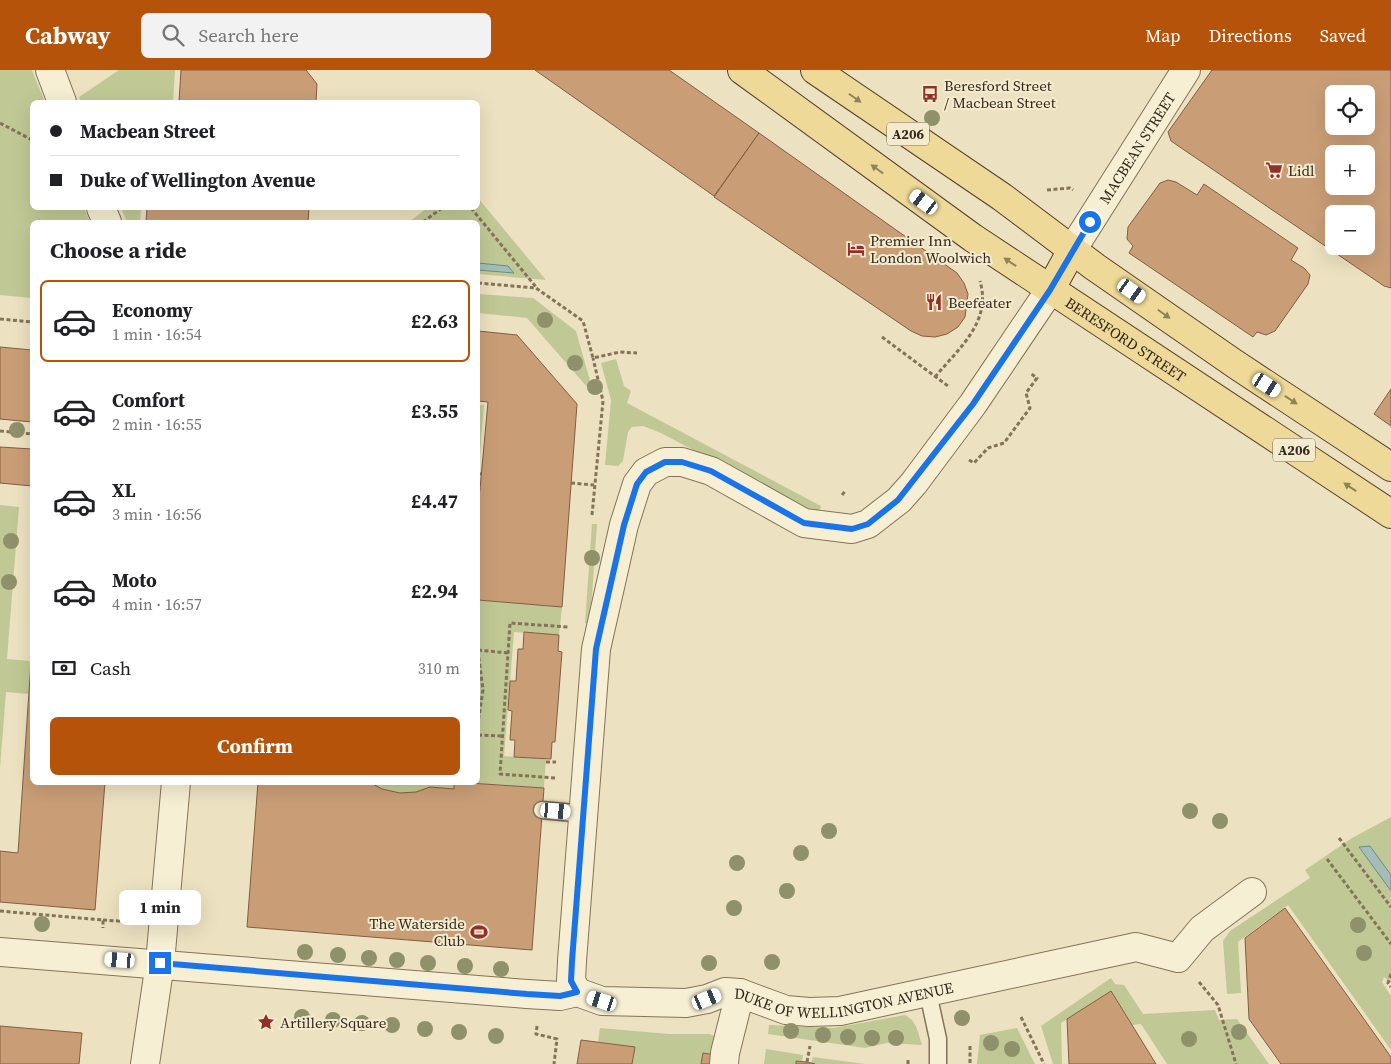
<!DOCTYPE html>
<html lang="en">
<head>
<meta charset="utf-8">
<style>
  :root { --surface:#fff; --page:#f2f2f2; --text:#202124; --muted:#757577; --line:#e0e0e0; --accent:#b45309 }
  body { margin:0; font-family:"Source Serif 4",serif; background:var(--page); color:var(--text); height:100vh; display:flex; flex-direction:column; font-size:19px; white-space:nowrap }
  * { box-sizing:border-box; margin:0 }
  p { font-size:16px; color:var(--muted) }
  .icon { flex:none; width:28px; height:28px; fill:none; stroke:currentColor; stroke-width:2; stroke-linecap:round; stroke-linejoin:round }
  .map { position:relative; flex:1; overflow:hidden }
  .details { position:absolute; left:30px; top:150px; width:450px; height:565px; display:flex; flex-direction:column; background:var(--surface); border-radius:8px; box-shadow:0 5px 20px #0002 }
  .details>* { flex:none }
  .hud { position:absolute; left:30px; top:30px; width:450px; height:110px; border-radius:8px; box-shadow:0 5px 20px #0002; display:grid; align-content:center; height:110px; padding:0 20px; background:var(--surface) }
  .fabs { position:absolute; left:1325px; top:15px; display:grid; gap:10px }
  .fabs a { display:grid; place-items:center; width:50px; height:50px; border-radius:8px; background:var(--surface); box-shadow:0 5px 20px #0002; font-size:25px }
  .end { position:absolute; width:22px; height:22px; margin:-11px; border:6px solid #1a73e8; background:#fff; box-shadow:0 0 0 2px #fff }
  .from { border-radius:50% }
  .bubble { position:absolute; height:35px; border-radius:8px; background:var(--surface); box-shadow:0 5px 20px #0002; font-size:16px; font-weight:700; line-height:35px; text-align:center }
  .car { position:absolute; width:15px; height:30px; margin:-15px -8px; border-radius:6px; box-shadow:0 0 4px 1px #0007; background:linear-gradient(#fff 24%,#345 0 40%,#fff 0 76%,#345 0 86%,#fff 0) }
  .hud b { display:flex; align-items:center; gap:18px; height:48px; font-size:19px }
  .hud b+b { border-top:1px solid var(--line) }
  .hud i { width:12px; height:12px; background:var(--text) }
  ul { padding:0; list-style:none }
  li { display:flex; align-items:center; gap:15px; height:82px; margin:0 10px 8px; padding:0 10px; border:2px solid transparent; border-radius:8px }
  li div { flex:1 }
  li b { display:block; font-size:19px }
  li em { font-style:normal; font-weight:700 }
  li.active { border-color:var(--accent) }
  li>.icon { width:45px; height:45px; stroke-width:1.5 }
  h2 { padding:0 20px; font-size:22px; line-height:60px }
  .pay { display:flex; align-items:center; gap:12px; height:55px; padding:0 20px; font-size:19px }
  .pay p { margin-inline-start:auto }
  .action { display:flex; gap:10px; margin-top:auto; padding:10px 20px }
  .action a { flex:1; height:58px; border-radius:8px; background:var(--accent); color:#fff; font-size:20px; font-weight:700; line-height:58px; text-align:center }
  header { display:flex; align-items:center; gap:30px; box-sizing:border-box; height:70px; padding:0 25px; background:var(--accent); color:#fff }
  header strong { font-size:24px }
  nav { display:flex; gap:28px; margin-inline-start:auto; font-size:18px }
  .search { width:350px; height:45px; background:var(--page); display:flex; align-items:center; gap:12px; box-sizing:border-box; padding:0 18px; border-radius:8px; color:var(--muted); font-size:19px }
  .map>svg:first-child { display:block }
  .green { fill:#c0c995 }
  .water { fill:#a3beb8; stroke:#6b8c85 }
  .building { fill:#c99e77; stroke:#835e3f; fill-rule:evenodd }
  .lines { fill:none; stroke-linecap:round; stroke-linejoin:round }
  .lane-casing { stroke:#847359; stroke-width:19 }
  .street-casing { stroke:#847359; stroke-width:30 }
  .primary-casing { stroke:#52402d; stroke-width:30 }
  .path { stroke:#847359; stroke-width:3; stroke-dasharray:4 2.5; stroke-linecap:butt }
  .lane { stroke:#f7efd3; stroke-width:16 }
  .street { stroke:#f7efd3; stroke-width:28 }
  .primary { stroke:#efd998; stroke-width:28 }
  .tree { fill:#8e916a }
  .oneway { fill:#92825a }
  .route { stroke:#1a73e8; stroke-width:6 }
  .labels { text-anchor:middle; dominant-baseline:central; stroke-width:4; stroke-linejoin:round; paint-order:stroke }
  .shield { fill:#f4ebcf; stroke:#6e6452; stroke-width:1 }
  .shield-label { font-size:14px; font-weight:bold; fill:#342a1d }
  .poi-label { font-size:15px; fill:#342a1d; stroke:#f4ebcf; text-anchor:start }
  .street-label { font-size:15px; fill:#342a1d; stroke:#f4ebcf }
</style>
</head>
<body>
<header>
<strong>Cabway</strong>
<div class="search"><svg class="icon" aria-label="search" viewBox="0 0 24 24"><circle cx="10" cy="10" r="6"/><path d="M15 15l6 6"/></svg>Search here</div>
<nav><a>Map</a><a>Directions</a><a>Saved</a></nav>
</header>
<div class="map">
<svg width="1391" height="994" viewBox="0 0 1391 994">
  <rect width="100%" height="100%" fill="#ece1c0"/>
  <g class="green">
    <polygon points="0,0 32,0 45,32 32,32 32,138 84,138 90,152 32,152 32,228 0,225"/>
    <polygon points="119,0 175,0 173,32 81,32 79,27"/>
    <polygon points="478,128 546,210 478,204 478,152 409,152 427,138 478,138"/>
    <polygon points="121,138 141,138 140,152 127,152"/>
    <polygon points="478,224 533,228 576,261 594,325 527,248 478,243"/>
    <polygon points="616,289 624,316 631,321 627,333 821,436 819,442 803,438 661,363 643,356 632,357 628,362 623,391 618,396 605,395 611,330 601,293"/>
    <polygon points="478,335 484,335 480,385 478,384"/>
    <polygon points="0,435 19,437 7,589 31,591 29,624 6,622 0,698"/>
    <polygon points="592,454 597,454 590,554 585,553"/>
    <polygon points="478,530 562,537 559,565 514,562 504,686 546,689 544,718 469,713 478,712"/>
    <polygon points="369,713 454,713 454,719 430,717 416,722 400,723 382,719"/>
    <polygon points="1391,747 1391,913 1384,907 1382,912 1391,926 1391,980 1288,835 1238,872 1241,923 1227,924 1223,871 1230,861 1310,808 1305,800 1352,768"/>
    <polygon points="1111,908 1115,914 1124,915 1143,944 1215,940 1219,950 1237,949 1269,994 1167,994 1141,954 1132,955 1111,921 1061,953 1062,994 1053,994 1041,956"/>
    <path d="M905 945C917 951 918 963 922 975L887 973 865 978 768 964 769 955 834 958Z"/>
    <polygon points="600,958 669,964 710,964 714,966 718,985 703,983 701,994 632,994 634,977 598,972"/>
    <polygon points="1017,958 1035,994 977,994 980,965"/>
    <polygon points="766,979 803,985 802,992 797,991 796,994 764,994"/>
    <polygon points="813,987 865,994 815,994 811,993"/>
  </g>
  <g class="water">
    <polygon points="478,193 508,196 514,203 478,200 478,204"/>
    <polygon points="1370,776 1391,805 1391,821 1359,777"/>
  </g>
  <g class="building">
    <polygon points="181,0 306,0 317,14 316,32 179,32"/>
    <polygon points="535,0 669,0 759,63 714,126"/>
    <path d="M1212 0H1391V218L1384 216 1171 71 1168 62ZM1334 24H1366V56H1334ZM1334 84H1366V116H1334ZM1334 144H1366V176H1334Z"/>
    <polygon points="759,63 957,203 964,213 968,224 965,247 958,257 947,264 935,267 922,266 911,261 714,127"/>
    <polygon points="1168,110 1176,112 1197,125 1204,114 1298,178 1291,190 1304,198 1310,205 1308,214 1275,261 1266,265 1257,262 1253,267 1129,183 1133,176 1127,169 1128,157 1160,113"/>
    <polygon points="147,138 309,138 308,152 146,152"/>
    <polygon points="478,261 517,265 577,334 562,537 478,530 478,427 479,427 480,419 488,332 478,331"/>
    <polygon points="0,277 32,280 32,352 0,349"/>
    <polygon points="1391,319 1391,356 1374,344"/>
    <polygon points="0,377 32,379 32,416 0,413"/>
    <polygon points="524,562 559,565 558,581 562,582 555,672 552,672 551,689 514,687 515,670 510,670 512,641 508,640 510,611 516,611 518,579 523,579"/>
    <polygon points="32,578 32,712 105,712 95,840 0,832 0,781 18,783"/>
    <polygon points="258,712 369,712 382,719 400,723 416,722 430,717 454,719 454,712 544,718 532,880 247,857"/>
    <polygon points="1285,838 1391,987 1391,994 1281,994 1249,949 1245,868"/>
    <polygon points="1111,921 1132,955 1156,994 1069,994 1067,949"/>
    <polygon points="0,956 82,963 79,994 0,994"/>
    <polygon points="581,970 635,977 632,994 577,994"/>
    <polygon points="703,983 716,985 714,994 701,994"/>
    <polygon points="796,991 807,992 815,994 796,994"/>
  </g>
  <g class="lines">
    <g class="lane-casing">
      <g id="lane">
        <polyline points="542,740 584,744"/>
        <polyline points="928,923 938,969 938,994"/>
      </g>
    </g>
    <g class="street-casing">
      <g id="street">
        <polyline points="50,0 62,32"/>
        <polyline points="101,138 107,152"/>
        <path id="s1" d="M1072 180 1186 0"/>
        <path id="s2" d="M0 882 527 924 560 926 577 922 602 931 686 933 707 929 725 922 740 923 786 940 809 942 840 941 1136 877 1178 888 1202 859 1252 822"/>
        <polyline points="577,922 571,911 572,891 596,579 624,455 637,414 646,402 665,392 682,392 711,401 804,453 852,459 868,454 899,430 914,413 973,334 1050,220"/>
        <polyline points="145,994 160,893 176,712"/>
        <polyline points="724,994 725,983 740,923"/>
      </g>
    </g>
    <g class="primary-casing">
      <g id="primary">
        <path id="s3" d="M742 0 973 168 1391 444"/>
        <polyline points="815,0 1002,127 1095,197 1235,294 1391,397"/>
        <polyline points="1050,220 1072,180"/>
      </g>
    </g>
    <g class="path">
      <polyline points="0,53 32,70"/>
      <polyline points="1047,120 1070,118 1073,120"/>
      <polyline points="471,138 536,217"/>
      <polyline points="423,152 442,138"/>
      <polyline points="478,213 536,218 583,251 593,288 620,282 637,283"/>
      <polyline points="0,249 32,252"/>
      <polyline points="882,267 948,316"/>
      <path d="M935 307C959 278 992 252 980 211"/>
      <polyline points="0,361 32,364"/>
      <polyline points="969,390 974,393 988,378 1004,373 1030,338 1026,323 1037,308 1030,303"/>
      <polyline points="478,404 481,404"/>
      <polyline points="571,413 594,415"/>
      <polyline points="842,425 846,420"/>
      <polyline points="592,445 603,331 593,288"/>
      <polyline points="478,580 508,583"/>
      <polyline points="478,581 483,620 478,653"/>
      <polyline points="478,665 502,666"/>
      <polyline points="546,692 556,692"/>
      <polyline points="555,708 500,704 510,553 568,557"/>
      <polyline points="1339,768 1391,837"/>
      <polyline points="1327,789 1391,874"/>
      <polyline points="0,841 103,850 103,858"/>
      <polyline points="103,850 133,852"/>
      <polyline points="1391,904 1388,913 1391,917"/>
      <polyline points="1199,912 1218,935 1236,994"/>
      <polyline points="1021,947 1044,994"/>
      <polyline points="537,956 536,964 557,969 554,994"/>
      <polyline points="970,976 970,994"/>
      <polyline points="807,992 810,976"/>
      <polyline points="908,994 908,990"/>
    </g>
    <use href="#lane" class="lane"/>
    <use href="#street" class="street"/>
    <use href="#primary" class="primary"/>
  </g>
  <g class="tree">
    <circle cx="932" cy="48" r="8"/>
    <circle cx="545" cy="250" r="8"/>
    <circle cx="575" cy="293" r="8"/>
    <circle cx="595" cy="317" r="8"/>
    <circle cx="17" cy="360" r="8"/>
    <circle cx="11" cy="471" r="8"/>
    <circle cx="592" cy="488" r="8"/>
    <circle cx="9" cy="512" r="8"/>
    <circle cx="1190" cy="741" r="8"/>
    <circle cx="1220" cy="751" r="8"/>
    <circle cx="829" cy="761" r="8"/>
    <circle cx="801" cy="783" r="8"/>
    <circle cx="737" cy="793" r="8"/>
    <circle cx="787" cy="821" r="8"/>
    <circle cx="734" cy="838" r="8"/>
    <circle cx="42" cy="854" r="8"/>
    <circle cx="1358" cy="855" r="8"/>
    <circle cx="305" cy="882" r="8"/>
    <circle cx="1364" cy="883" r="8"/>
    <circle cx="338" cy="885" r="8"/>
    <circle cx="369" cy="888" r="8"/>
    <circle cx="397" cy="890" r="8"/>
    <circle cx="772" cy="892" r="8"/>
    <circle cx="428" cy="893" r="8"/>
    <circle cx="709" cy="893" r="8"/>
    <circle cx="465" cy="896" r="8"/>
    <circle cx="501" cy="899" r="8"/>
    <circle cx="302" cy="947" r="8"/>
    <circle cx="962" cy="948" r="8"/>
    <circle cx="333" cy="950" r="8"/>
    <circle cx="362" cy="953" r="8"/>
    <circle cx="392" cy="955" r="8"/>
    <circle cx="425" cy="959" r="8"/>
    <circle cx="791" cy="961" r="8"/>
    <circle cx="459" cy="962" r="8"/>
    <circle cx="1239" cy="962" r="8"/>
    <circle cx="823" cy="965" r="8"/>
    <circle cx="496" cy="966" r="8"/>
    <circle cx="848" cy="967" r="8"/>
    <circle cx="872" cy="968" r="8"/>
    <circle cx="896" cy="968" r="8"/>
    <circle cx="1189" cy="969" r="8"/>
    <circle cx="991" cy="973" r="8"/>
    <circle cx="1012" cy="979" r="8"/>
  </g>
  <defs><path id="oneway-solid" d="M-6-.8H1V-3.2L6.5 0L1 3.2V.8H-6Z" transform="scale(1.25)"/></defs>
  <g class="oneway">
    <use href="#oneway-solid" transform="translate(855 28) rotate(35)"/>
    <use href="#oneway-solid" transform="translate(877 99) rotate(-144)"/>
    <use href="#oneway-solid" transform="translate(1010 192) rotate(-146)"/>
    <use href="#oneway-solid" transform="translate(1164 244) rotate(35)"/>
    <use href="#oneway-solid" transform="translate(1291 330) rotate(33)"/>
    <use href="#oneway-solid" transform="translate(1350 417) rotate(-147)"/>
  </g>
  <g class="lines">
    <polyline class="route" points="160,893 527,924 560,926 577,922 571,911 572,891 596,579 624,455 637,414 646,402 665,392 682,392 711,401 804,453 852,459 868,454 898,430 973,334 1050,220 1090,152"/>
  </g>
  <defs>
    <g id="bus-bare" transform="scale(1.35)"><path d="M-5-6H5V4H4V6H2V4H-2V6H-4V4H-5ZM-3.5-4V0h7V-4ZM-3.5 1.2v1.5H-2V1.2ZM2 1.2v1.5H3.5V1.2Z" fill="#91302b" stroke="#f4ebcf" stroke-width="2.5" paint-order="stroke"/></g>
    <g id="supermarket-bare" transform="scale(1.35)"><path d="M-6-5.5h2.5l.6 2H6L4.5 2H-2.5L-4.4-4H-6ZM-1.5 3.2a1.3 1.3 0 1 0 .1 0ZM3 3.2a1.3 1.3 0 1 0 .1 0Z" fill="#91302b" stroke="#f4ebcf" stroke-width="2.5" paint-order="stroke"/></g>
    <g id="hotel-bare" transform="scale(1.35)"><path d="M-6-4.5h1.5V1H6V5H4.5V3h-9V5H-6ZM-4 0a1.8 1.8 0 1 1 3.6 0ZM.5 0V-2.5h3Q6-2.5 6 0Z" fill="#91302b" stroke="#f4ebcf" stroke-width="2.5" paint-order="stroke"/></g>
    <g id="restaurant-bare" transform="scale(1.35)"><path d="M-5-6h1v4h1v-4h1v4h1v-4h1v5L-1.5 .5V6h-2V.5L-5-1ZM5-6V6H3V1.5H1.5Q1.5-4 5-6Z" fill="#91302b" stroke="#f4ebcf" stroke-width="2.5" paint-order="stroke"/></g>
    <g id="stadium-bare" transform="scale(1.35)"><path d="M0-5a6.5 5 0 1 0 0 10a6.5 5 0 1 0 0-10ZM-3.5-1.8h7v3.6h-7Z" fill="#91302b" stroke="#f4ebcf" stroke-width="2.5" paint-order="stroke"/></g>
    <g id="sight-bare" transform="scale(1.35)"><path d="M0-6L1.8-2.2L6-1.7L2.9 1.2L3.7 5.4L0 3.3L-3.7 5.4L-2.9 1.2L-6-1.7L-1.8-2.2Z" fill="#91302b" stroke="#f4ebcf" stroke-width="2.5" paint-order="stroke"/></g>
  </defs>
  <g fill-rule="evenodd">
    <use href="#bus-bare" x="930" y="24"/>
    <use href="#supermarket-bare" x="1274" y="100"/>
    <use href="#hotel-bare" x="856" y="179"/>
    <use href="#restaurant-bare" x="934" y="232"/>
    <use href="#stadium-bare" x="479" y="862"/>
    <use href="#sight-bare" x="266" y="952"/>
  </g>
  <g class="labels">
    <g class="shield">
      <rect x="887" y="52.5" width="42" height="23" rx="4"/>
      <rect x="1273" y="368.5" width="42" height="23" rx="4"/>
    </g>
    <g class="shield-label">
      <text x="908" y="64">A206</text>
      <text x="1294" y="380">A206</text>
    </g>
    <g class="poi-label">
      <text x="944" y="15">Beresford Street<tspan x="944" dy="17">/ Macbean Street</tspan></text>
      <text x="1288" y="100">Lidl</text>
      <text x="870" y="170">Premier Inn<tspan x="870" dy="17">London Woolwich</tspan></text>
      <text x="948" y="232">Beefeater</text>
      <text x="465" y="853" text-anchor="end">The Waterside<tspan x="465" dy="17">Club</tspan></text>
      <text x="280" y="952">Artillery Square</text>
    </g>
    <g class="street-label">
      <text stroke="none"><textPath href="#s1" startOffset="121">MACBEAN STREET</textPath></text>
      <text stroke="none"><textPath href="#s3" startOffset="469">BERESFORD STREET</textPath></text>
      <text stroke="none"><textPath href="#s2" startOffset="852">DUKE OF WELLINGTON AVENUE</textPath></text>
    </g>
  </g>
</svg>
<div class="fabs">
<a><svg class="icon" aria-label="locate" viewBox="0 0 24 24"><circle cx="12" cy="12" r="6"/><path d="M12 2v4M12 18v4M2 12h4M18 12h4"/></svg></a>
<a>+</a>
<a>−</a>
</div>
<i class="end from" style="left:1090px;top:152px"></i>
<i class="end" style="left:160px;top:893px"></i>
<div class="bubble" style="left:119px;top:820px;width:82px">1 min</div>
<i class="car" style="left:924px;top:132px;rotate:306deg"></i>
<i class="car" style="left:1132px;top:221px;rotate:125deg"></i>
<i class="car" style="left:1267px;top:315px;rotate:123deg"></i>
<i class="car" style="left:556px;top:741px;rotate:95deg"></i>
<i class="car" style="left:120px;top:890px;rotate:274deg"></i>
<i class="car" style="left:707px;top:929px;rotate:68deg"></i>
<i class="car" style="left:602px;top:931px;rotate:288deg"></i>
<div class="hud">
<b><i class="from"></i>Macbean Street</b>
<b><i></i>Duke of Wellington Avenue</b>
</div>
<section class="details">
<h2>Choose a ride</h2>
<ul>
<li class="active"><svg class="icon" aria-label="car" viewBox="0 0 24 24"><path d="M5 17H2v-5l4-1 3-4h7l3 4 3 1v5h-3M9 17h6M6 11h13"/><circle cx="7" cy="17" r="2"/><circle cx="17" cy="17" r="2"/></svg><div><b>Economy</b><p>1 min · 16:54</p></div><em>£2.63</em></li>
<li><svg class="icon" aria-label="car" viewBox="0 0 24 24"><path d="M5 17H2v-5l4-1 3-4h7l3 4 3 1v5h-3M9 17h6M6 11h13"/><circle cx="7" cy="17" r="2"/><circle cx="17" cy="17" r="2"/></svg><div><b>Comfort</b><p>2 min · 16:55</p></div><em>£3.55</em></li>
<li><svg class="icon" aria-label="car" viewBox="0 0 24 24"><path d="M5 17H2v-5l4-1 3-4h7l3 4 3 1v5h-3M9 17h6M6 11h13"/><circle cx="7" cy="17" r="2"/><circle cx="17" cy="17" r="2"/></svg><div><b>XL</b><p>3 min · 16:56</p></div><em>£4.47</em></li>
<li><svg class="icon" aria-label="car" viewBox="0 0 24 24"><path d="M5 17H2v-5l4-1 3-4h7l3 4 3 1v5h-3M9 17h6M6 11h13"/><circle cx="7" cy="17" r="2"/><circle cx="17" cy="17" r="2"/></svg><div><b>Moto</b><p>4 min · 16:57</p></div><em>£2.94</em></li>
</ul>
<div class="pay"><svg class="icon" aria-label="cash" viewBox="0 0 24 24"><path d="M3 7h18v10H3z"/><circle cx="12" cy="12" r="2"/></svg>Cash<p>310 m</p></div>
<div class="action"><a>Confirm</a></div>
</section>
</div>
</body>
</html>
